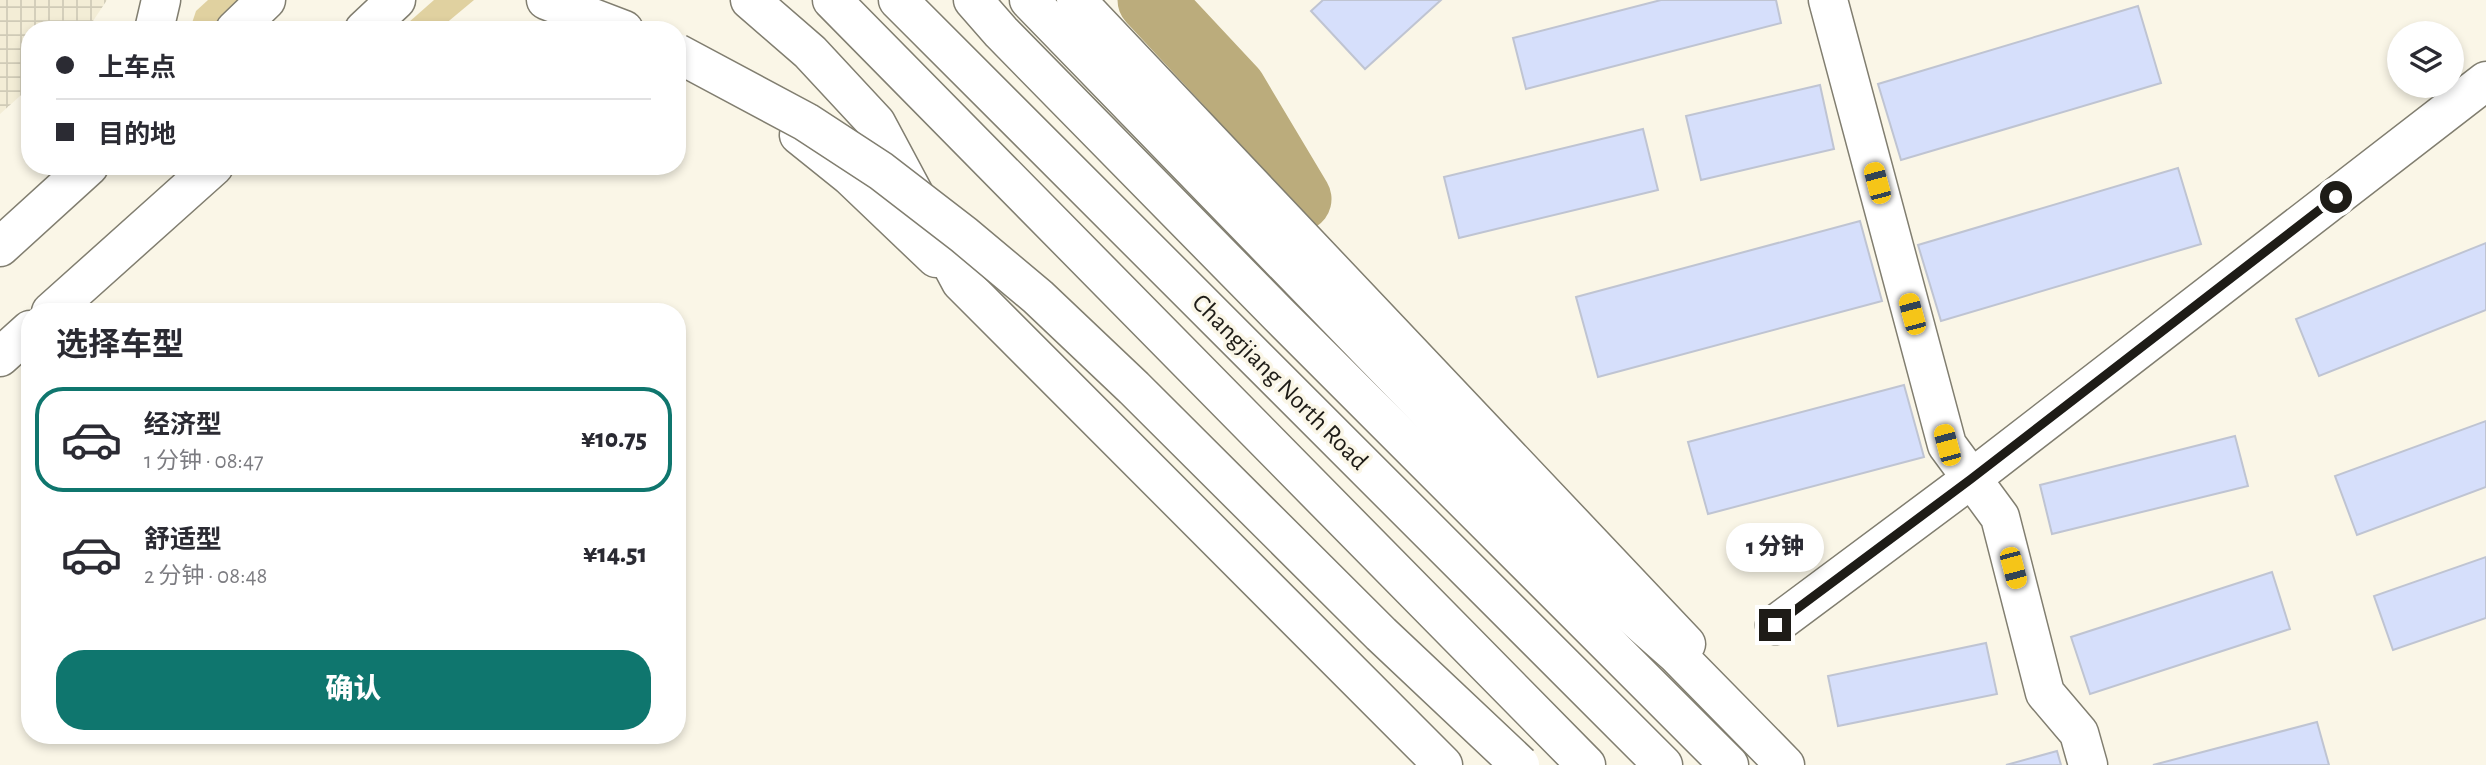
<!DOCTYPE html>
<html lang="zh">
<head>
<meta charset="utf-8">
<style>
  :root { --surface:#fff; --page:#f7f7f7; --text:#2b2b33; --muted:#7c7c81; --line:#e1e1e2; --accent:#0f766e }
  body { margin:0; font-family:"Alegreya Sans","Noto Sans SC",sans-serif; background:var(--page); color:var(--text); height:100vh; display:flex; flex-direction:column; font-size:26px; white-space:nowrap }
  * { box-sizing:border-box; margin:0 }
  p { font-size:23px; color:var(--muted) }
  .icon { flex:none; width:38px; height:38px; fill:none; stroke:currentColor; stroke-width:2; stroke-linecap:round; stroke-linejoin:round }
  .map { position:relative; flex:1; overflow:hidden }
  .drawer { position:absolute; left:21px; top:303px; width:665px; height:441px; display:flex; flex-direction:column; background:var(--surface); border-radius:28px; box-shadow:0 4px 10px #0003 }
  .drawer>* { flex:none }
  .hud { position:absolute; left:21px; top:21px; width:665px; height:154px; border-radius:28px; box-shadow:0 4px 10px #0003; display:grid; align-content:center; height:154px; padding:0 35px; background:var(--surface) }
  .tools { position:absolute; left:2387px; top:21px; display:grid; gap:14px }
  .tools a { display:grid; place-items:center; width:77px; height:77px; border-radius:50%; background:var(--surface); box-shadow:0 4px 10px #0003; font-size:35px }
  .end { position:absolute; width:32px; height:32px; margin:-16px; border:9px solid #1e1c17; background:#fff; box-shadow:0 0 0 4px #fff }
  .from { border-radius:50% }
  .bubble { position:absolute; height:49px; border-radius:24px; background:var(--surface); box-shadow:0 4px 10px #0003; font-size:23px; font-weight:800; line-height:49px; text-align:center }
  .car { position:absolute; width:21px; height:42px; margin:-21px -10px; border-radius:9px; box-shadow:0 0 5px 2px #0007; background:linear-gradient(#f5c518 24%,#345 0 40%,#f5c518 0 76%,#345 0 86%,#f5c518 0) }
  .hud b { display:flex; align-items:center; gap:24px; height:66px; font-size:26px }
  .hud b+b { border-top:2px solid var(--line) }
  .hud i { width:18px; height:18px; background:var(--text) }
  ul { padding:0; list-style:none }
  li { display:flex; align-items:center; gap:21px; height:105px; margin:0 14px 10px; padding:0 21px; border:4px solid transparent; border-radius:28px }
  li div { flex:1 }
  li b { display:block; font-size:26px }
  li em { font-style:normal; font-weight:800 }
  li.selected { border-color:var(--accent) }
  li>.icon { width:63px; height:63px; stroke-width:1.5 }
  h2 { padding:0 35px; font-size:32px; line-height:84px }
  .action { display:flex; gap:14px; margin-top:auto; padding:14px 35px }
  .action a { flex:1; height:80px; border-radius:28px; background:var(--accent); color:#fff; font-size:28px; font-weight:800; line-height:80px; text-align:center }
  .map>svg:first-child { display:block }
  .industrial { fill:url(#industrial-grid) }
  .green { fill:#e0d1a0 }
  .lines { fill:none; stroke-linecap:round; stroke-linejoin:round }
  .river { stroke:#bbac7c; stroke-width:65 }
  .building { fill:#d6dffb; stroke:#bfc4d2; stroke-width:2 }
  .minor-casing { stroke:#817e70; stroke-width:41 }
  .major-casing { stroke:#817e70; stroke-width:41 }
  .highway-casing { stroke:#817e70; stroke-width:41 }
  .minor { stroke:#fff; stroke-width:38 }
  .major { stroke:#fff; stroke-width:38 }
  .highway { stroke:#fff; stroke-width:38 }
  .highway-bridge-casing { stroke:#817e70; stroke-width:41; stroke-linecap:butt }
  .highway-bridge { stroke:#fff; stroke-width:38 }
  .route { stroke:#1e1c17; stroke-width:9 }
  .labels { text-anchor:middle; dominant-baseline:central; stroke-width:7; stroke-linejoin:round; paint-order:stroke }
  .street-label { font-size:26px; fill:#1e1c17; stroke:#faf6e7 }
</style>
</head>
<body>
<div class="map">
<svg width="2486" height="765" viewBox="0 0 2486 765">
  <defs>
    <pattern id="industrial-grid" width="8" height="8" patternUnits="userSpaceOnUse" patternTransform="scale(1.75)"><rect width="8" height="8" fill="#f3edd6"/><path d="M0 4h8M4 0v8" fill="none" stroke="#d0cbb7"/></pattern>
  </defs>
  <rect width="100%" height="100%" fill="#faf6e7"/>
  <polygon class="industrial" points="0,0 107,0 87,30 30,30 30,87 0,114"/>
  <g class="green">
    <polygon points="208,0 245,0 211,30 194,30 191,26 196,11"/>
    <polygon points="434,0 474,0 438,30 400,30"/>
  </g>
  <g class="lines">
    <polyline class="river" points="1150,0 1234,90 1299,199"/>
  </g>
  <g class="building">
    <polygon points="1323,0 1441,0 1365,69 1311,11"/>
    <polygon points="1661,0 1776,0 1781,23 1526,89 1513,38"/>
    <polygon points="2138,6 2161,83 1901,160 1878,84"/>
    <polygon points="1820,85 1834,149 1701,180 1686,116"/>
    <polygon points="1643,129 1658,190 1459,238 1444,177"/>
    <polygon points="2178,168 2201,244 1941,321 1918,245"/>
    <polygon points="1860,221 1882,301 1598,377 1576,297"/>
    <polygon points="2486,243 2486,310 2319,376 2296,319"/>
    <polygon points="1904,385 1924,457 1708,514 1688,442"/>
    <polygon points="2486,421 2486,487 2357,535 2335,476"/>
    <polygon points="2235,436 2248,486 2052,534 2040,485"/>
    <polygon points="2486,557 2486,618 2393,650 2374,596"/>
    <polygon points="2272,572 2290,629 2090,694 2071,637"/>
    <polygon points="1986,643 1997,694 1838,726 1828,676"/>
    <polygon points="2317,722 2329,765 2153,765"/>
    <polygon points="2057,751 2061,765 2006,765"/>
  </g>
  <g class="lines">
    <g class="minor-casing">
      <g id="minor">
        <polyline points="1076,0 1686,644"/>
        <polyline points="1828,0 1947,445 2000,517 2045,693 2079,733 2088,765"/>
        <polyline points="1775,625 1971,479 2486,81"/>
      </g>
    </g>
    <g class="major-casing">
      <g id="major">
        <polyline points="750,0 810,52 876,123 961,282 1443,765"/>
        <polyline points="1029,0 1590,578 1676,654 1785,765"/>
        <polyline points="154,30 161,0"/>
        <polyline points="799,135 850,176 936,258"/>
      </g>
    </g>
    <g class="highway-casing">
      <g id="highway">
        <polyline points="546,0 624,30"/>
        <polyline points="832,0 1586,765"/>
        <polyline points="898,0 1663,765"/>
        <polyline points="973,0 1001,32 1279,315 1729,765"/>
        <polyline points="235,30 266,0"/>
        <polyline points="364,30 396,0"/>
        <polyline points="0,247 89,166"/>
        <polyline points="51,312 214,166"/>
        <polyline points="0,357 30,330"/>
      </g>
    </g>
    <use href="#minor" class="minor"/>
    <use href="#major" class="major"/>
    <use href="#highway" class="highway"/>
    <g class="highway-bridge-casing">
      <polyline id="highway-bridge" points="677,53 806,122 881,171 964,235 1038,297 1134,388 1381,634 1520,765"/>
    </g>
    <use href="#highway-bridge" class="highway-bridge"/>
  </g>
  <g class="lines">
    <polyline class="route" points="1775,625 1971,479 2336,197"/>
  </g>
  <g class="labels">
    <g class="street-label">
      <text transform="translate(1280 382) rotate(45)">Changjiang North Road</text>
    </g>
  </g>
</svg>
<div class="tools">
<a><svg class="icon" aria-label="layers" viewBox="0 0 24 24"><path d="M12 4l9 5-9 5-9-5zM3 14l9 5 9-5"/></svg></a>
</div>
<i class="end from" style="left:2336px;top:197px"></i>
<i class="end" style="left:1775px;top:625px"></i>
<div class="bubble" style="left:1726px;top:523px;width:98px">1 分钟</div>
<i class="car" style="left:1877px;top:183px;rotate:345deg"></i>
<i class="car" style="left:1912px;top:314px;rotate:345deg"></i>
<i class="car" style="left:1947px;top:445px;rotate:345deg"></i>
<i class="car" style="left:2013px;top:568px;rotate:165deg"></i>
<div class="hud">
<b><i class="from"></i>上车点</b>
<b><i></i>目的地</b>
</div>
<section class="drawer">
<h2>选择车型</h2>
<ul>
<li class="selected"><svg class="icon" aria-label="car" viewBox="0 0 24 24"><path d="M5 17H2v-5l4-1 3-4h7l3 4 3 1v5h-3M9 17h6M6 11h13"/><circle cx="7" cy="17" r="2"/><circle cx="17" cy="17" r="2"/></svg><div><b>经济型</b><p>1 分钟 · 08:47</p></div><em>¥10.75</em></li>
<li><svg class="icon" aria-label="car" viewBox="0 0 24 24"><path d="M5 17H2v-5l4-1 3-4h7l3 4 3 1v5h-3M9 17h6M6 11h13"/><circle cx="7" cy="17" r="2"/><circle cx="17" cy="17" r="2"/></svg><div><b>舒适型</b><p>2 分钟 · 08:48</p></div><em>¥14.51</em></li>
</ul>
<div class="action"><a>确认</a></div>
</section>
</div>
</body>
</html>
